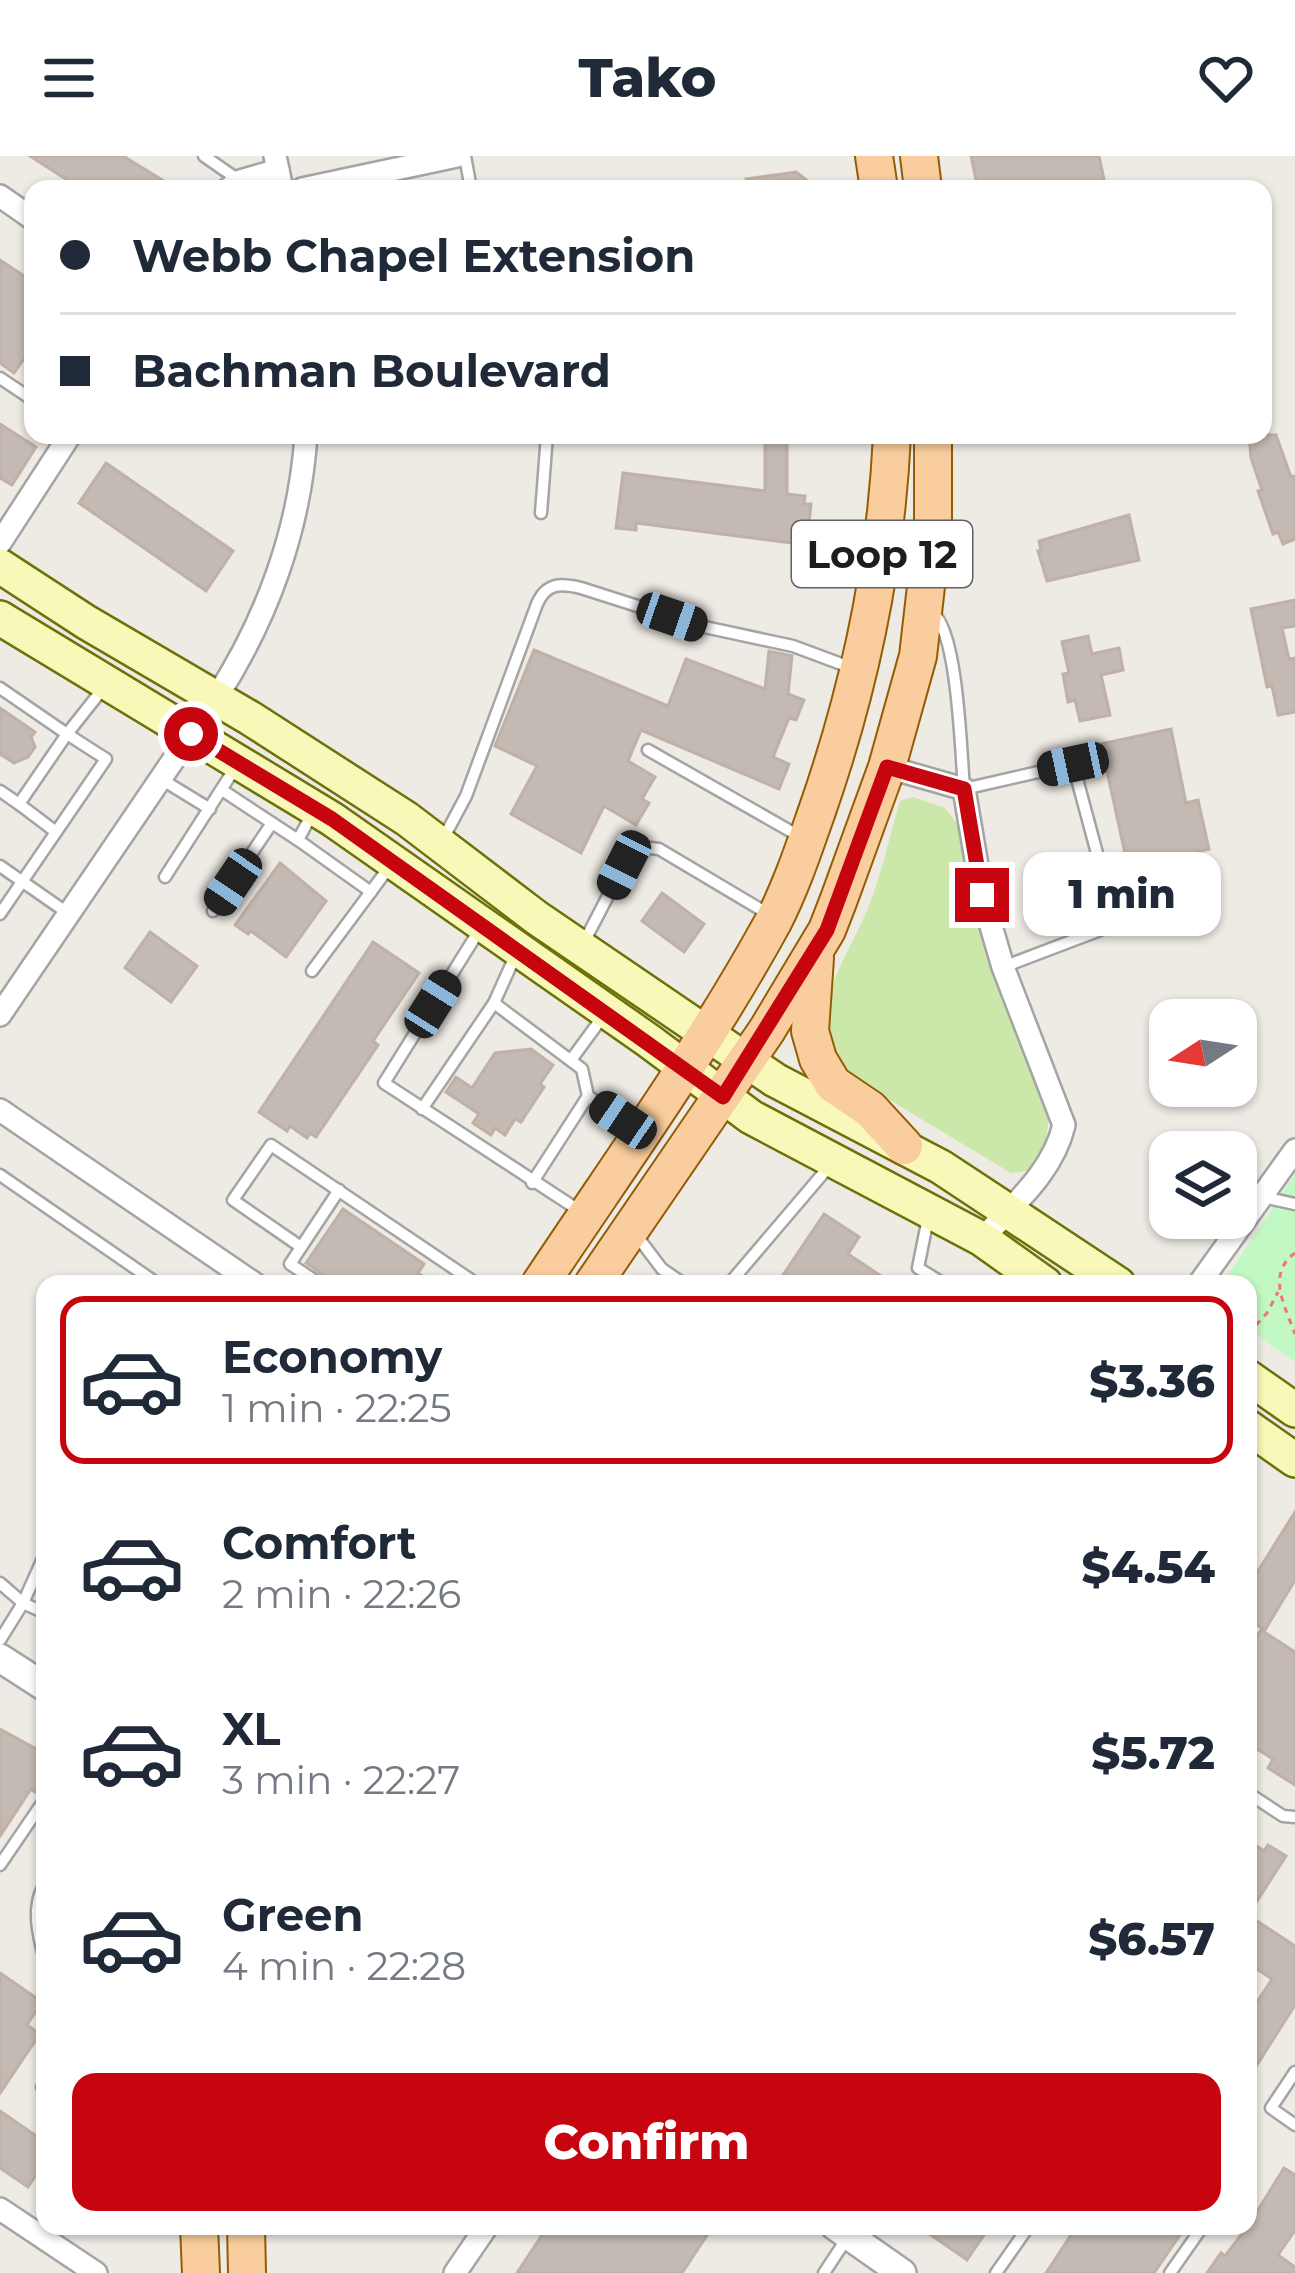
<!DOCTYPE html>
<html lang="en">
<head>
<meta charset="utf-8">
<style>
  :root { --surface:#fff; --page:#f2f2f3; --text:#1f2937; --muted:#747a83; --line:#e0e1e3; --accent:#c6050e }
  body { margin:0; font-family:Montserrat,sans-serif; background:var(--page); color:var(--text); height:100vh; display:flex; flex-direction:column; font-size:45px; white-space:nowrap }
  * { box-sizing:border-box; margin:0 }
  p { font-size:39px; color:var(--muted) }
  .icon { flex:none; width:66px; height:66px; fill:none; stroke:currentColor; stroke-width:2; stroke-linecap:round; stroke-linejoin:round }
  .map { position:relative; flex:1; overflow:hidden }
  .details { position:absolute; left:36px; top:1119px; width:1221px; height:960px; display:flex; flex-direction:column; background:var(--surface); border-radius:24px; box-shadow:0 3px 9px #0004 }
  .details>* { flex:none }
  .top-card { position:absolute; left:24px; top:24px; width:1248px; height:264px; border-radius:24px; box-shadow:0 3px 9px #0004; display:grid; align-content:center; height:264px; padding:0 36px; background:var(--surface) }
  .needle { width:78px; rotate:258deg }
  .controls { position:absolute; left:1149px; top:843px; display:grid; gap:24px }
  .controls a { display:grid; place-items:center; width:108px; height:108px; border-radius:24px; background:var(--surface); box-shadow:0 3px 9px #0004; font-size:60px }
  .end { position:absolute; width:54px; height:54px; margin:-27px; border:15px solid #c6050e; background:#fff; box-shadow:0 0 0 6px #fff }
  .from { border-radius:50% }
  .bubble { position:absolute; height:84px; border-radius:24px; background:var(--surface); box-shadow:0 3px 9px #0004; font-size:39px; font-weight:800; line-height:84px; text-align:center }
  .car { position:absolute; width:36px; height:72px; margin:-36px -18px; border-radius:15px; box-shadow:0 0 9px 3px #0007; background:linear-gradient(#222 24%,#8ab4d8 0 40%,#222 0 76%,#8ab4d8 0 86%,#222 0) }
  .top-card b { display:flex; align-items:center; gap:42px; height:114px; font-size:45px }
  .top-card b+b { border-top:3px solid var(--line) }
  .top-card i { width:30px; height:30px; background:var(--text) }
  ul { padding:21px 0 0; list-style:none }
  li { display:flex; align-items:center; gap:36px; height:168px; margin:0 24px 18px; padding:0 12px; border:6px solid transparent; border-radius:24px }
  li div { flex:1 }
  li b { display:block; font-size:45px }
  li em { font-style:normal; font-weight:800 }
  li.active { border-color:var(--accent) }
  li>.icon { width:108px; height:108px; stroke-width:1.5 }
  .primary-button { display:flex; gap:24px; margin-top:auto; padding:24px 36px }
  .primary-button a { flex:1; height:138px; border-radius:24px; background:var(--accent); color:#fff; font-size:48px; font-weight:800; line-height:138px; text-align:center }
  header { display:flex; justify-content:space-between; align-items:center; height:156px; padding:0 36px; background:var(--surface); font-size:54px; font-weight:800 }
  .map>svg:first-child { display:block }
  .grass { fill:#cbe8aa }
  .park { fill:#c1f8c3 }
  .building { fill:#c3bab3; stroke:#c0b0a6; stroke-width:3 }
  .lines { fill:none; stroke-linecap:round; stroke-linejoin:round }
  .service-casing { stroke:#a4a4a4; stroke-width:15 }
  .minor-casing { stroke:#a4a4a4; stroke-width:26 }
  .tertiary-casing { stroke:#a4a4a4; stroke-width:32 }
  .secondary-casing { stroke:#6b7207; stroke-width:38 }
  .primary-casing { stroke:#935d04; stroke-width:40 }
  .path { stroke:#f6746d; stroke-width:3; stroke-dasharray:6 6; stroke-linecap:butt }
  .service { stroke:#fff; stroke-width:10 }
  .minor { stroke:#fff; stroke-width:21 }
  .tertiary { stroke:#fff; stroke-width:27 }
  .secondary { stroke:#f8f8b8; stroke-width:33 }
  .primary { stroke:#f9cd9d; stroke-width:36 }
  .route { stroke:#c6050e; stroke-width:15 }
  .labels { text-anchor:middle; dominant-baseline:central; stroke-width:9; stroke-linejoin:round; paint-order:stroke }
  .shield { fill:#fff; stroke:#616161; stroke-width:3 }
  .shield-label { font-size:39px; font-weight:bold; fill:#1d1d1d }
</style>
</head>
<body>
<header><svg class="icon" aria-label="menu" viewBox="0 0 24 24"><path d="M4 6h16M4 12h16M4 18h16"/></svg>Tako<svg class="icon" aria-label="heart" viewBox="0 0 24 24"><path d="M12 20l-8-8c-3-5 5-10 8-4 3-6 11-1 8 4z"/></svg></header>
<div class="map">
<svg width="1295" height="2117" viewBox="0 0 1295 2117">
  <rect width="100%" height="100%" fill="#eeeae4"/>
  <path class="grass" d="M913 641 945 652 957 667 979 767 1012 867 1049 958 1046 986 1028 1015 1011 1017 853 922C800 857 841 817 868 752 882 718 889 681 900 645Z"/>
  <polygon class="park" points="1295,1018 1295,1206 1248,1173 1248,1128 1222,1128"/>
  <g class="building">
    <polygon points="30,0 123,0 177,33 69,33 72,27"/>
    <polygon points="971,0 1099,0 1106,33 978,33"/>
    <polygon points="796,16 818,33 747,33 746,23"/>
    <polygon points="0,104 33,126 33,190 14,217 0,207"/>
    <polygon points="0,268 36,291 12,329 0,322"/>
    <polygon points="765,279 787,279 787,338 805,340 804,348 811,348 808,376 802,375 800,388 636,367 636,374 616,372 623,317 765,335"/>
    <polygon points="1249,279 1276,279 1291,321 1295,320 1295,383 1283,388 1278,376 1273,378 1258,335 1262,334 1251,302"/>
    <polygon points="106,307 233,395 206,435 79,347"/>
    <polygon points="1129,359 1139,404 1047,425 1038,395 1041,395 1039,385"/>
    <polygon points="1295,444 1295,470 1282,472 1289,503 1295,502 1295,556 1278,559 1272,530 1267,531 1251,453"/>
    <polygon points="1088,480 1092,498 1119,492 1123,514 1101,519 1110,559 1080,565 1075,544 1068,546 1063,518 1069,517 1062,486"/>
    <polygon points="534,494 668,550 686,503 765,533 769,495 792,500 788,538 804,544 796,564 789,562 773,601 789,608 779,633 641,574 628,605 655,621 642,643 649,647 636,669 604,650 581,697 511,658 537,610 495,590"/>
    <polygon points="0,552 35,576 31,581 35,591 28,601 14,607 0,598"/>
    <polygon points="1171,573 1186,647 1198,644 1209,693 1128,711 1101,588"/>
    <polygon points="280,707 326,745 286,801 251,775 248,778 235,769"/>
    <polygon points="662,737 704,768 684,796 642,765"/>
    <polygon points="150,776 197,810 171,846 125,812"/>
    <polygon points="373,786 419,817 373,885 378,889 316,981 310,977 307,982 290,970 287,975 259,956"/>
    <polygon points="531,893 553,909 540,928 544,931 521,966 515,963 505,979 495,972 491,979 473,967 479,958 446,936 456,921 472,932 495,897"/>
    <polygon points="343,1053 424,1108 418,1117 433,1128 336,1128 306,1107"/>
    <polygon points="824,1058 859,1081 848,1098 893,1128 777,1128"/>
    <polygon points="1295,1356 1295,1424 1265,1474 1248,1463 1248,1431"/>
    <polygon points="1261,1474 1295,1496 1295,1629 1268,1612 1273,1603 1248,1587 1248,1494"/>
    <polygon points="0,1573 45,1598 45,1621 35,1636 31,1633 0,1680"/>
    <polygon points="1248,1684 1264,1695 1268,1689 1286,1700 1248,1759"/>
    <polygon points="1248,1759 1295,1790 1295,1849 1248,1923 1248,1860 1272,1823 1248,1807"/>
    <polygon points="0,1817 42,1846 27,1869 40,1878 0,1937"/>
    <polygon points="0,1955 45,1986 45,2006 28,2031 0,2012"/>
    <polygon points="1284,2012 1295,2019 1295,2074 1278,2099 1295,2111 1295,2117 1207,2117 1221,2097 1225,2100 1248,2070"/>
    <polygon points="548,2070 713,2070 682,2117 517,2117"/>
    <polygon points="918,2070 990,2070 967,2104"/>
    <polygon points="1077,2070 1186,2070 1154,2117 1046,2117"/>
  </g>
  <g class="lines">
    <g class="service-casing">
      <g id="service">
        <polyline points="204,0 240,25"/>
        <polyline points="465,0 471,33"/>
        <polyline points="0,222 33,244"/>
        <polyline points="541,357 547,279"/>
        <path d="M933 457C958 477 961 598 964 633L1073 608 1116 768 1003 811"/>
        <polyline points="0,532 67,578 19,648 0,635"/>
        <polyline points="648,594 799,680"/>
        <polyline points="161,623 210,653"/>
        <polyline points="222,634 272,667"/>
        <polyline points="19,648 56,676"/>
        <polyline points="298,684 371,736"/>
        <path d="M442 685 466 640 537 448C546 427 560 427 581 432L700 470 793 490 852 512"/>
        <polyline points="0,710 69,758"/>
        <polyline points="165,721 237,609"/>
        <polyline points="213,755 272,667 298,684 313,656"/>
        <polyline points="0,758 106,603 67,578 105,530"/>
        <polyline points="480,773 384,927 583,1057"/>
        <polyline points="582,790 624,709 642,691 659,693 770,759"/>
        <polyline points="312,815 390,710"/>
        <polyline points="494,847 517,796"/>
        <polyline points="571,904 604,859"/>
        <polyline points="422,953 494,847 582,913 588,940 639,975"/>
        <polyline points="0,1019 158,1128"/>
        <polyline points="532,1027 588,940"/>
        <polyline points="1263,1041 1295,1048"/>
        <polyline points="929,1057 918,1112 944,1128"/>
        <polyline points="637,1080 662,1113 684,1128"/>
        <polyline points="301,1091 233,1044 271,989 477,1128"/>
        <polyline points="320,1128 290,1108 339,1034"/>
        <polyline points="729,1128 832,1007"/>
        <polyline points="0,1427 23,1447 45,1457"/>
        <polyline points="0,1484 23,1447 45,1398"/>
        <polyline points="1248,1637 1283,1660 1295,1661"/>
        <polyline points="0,1709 45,1643"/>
        <path d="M45 1728C31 1750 38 1779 45 1804"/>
        <polyline points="1295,1916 1271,1952 1295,1969"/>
        <polyline points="42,1931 45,1933"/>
        <polyline points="824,2117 847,2082"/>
        <polyline points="996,2117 1029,2070"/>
        <polyline points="1170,2117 1203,2070"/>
      </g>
    </g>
    <g class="minor-casing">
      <g id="minor">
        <polyline points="275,0 282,33"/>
        <polyline points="228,33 240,25 278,14"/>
        <polyline points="302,33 457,0"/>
        <polyline points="0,40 33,63"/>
        <polyline points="0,387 70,279"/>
        <path d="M216 542C267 463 300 373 306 279"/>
        <path d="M887 611 964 633 982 739 1003 811 1064 969C1053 1016 1014 1048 982 1083"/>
        <polyline points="0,859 191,578"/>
        <polyline points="0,954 255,1128"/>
        <polyline points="1199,1128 1295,994"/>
        <polyline points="0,2053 96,2117"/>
        <polyline points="455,2117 487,2070"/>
      </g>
    </g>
    <g class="tertiary-casing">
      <g id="tertiary">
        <polyline points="0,1502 45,1531"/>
        <polyline points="835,2070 902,2117"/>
      </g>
    </g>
    <g class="secondary-casing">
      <g id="secondary">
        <polyline points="0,410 86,466 250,562 407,663 537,762 775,924 941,1011 1118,1128"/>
        <polyline points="0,462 332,663 649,885 751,961 982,1083 1045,1128"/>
        <polyline points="1248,1221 1295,1254"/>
        <polyline points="1248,1271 1295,1304"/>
      </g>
    </g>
    <g class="primary-casing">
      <g id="primary">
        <polyline points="874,0 879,33"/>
        <polyline points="919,0 923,33"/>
        <polyline points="815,802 810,875 818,903 833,928 870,953 904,990"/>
        <path d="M540 1128C619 1009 704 892 773 766 791 731 804 692 817 655 860 532 886 409 892 279"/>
        <polyline points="593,1128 767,874 827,774 839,743 887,611 918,500 933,370 933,279"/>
        <polyline points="199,2070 201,2117"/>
        <polyline points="246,2070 247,2117"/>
      </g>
    </g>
    <g class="path">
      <path d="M1295 1097C1266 1118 1285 1150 1295 1178"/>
      <polyline points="1248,1178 1267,1157 1278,1136"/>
    </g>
    <use href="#service" class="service"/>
    <use href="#minor" class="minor"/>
    <use href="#tertiary" class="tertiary"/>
    <use href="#secondary" class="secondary"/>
    <use href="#primary" class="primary"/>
  </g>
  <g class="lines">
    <polyline class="route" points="191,578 332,663 723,941 827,774 887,611 964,633 982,739"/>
  </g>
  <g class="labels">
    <rect class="shield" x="792" y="365" width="180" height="66" rx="9"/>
    <g class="shield-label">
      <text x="882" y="398">Loop 12</text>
    </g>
  </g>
</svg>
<div class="controls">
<a><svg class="needle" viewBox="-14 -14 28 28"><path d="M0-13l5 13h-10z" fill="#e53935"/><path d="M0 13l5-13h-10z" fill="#747a83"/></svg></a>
<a><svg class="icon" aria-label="layers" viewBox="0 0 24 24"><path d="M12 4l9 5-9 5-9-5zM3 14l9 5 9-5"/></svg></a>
</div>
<i class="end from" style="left:191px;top:578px"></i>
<i class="end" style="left:982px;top:739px"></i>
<div class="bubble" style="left:1023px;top:696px;width:198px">1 min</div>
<i class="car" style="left:672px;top:461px;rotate:109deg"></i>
<i class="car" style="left:1073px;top:608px;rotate:258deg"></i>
<i class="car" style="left:624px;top:709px;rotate:207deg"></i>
<i class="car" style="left:233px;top:726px;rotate:214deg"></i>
<i class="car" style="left:433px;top:848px;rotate:32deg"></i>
<i class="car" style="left:623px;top:964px;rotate:304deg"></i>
<div class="top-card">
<b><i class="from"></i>Webb Chapel Extension</b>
<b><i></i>Bachman Boulevard</b>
</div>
<section class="details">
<ul>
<li class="active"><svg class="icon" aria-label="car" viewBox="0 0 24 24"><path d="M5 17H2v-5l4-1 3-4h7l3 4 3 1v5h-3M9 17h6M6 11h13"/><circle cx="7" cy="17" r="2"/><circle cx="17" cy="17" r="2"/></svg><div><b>Economy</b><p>1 min · 22:25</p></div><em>$3.36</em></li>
<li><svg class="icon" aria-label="car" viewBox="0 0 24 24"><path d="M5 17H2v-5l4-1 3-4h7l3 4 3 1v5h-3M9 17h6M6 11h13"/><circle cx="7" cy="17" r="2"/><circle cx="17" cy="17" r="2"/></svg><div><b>Comfort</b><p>2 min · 22:26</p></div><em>$4.54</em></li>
<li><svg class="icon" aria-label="car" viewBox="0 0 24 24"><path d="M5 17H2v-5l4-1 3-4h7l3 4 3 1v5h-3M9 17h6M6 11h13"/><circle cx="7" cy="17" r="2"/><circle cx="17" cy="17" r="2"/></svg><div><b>XL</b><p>3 min · 22:27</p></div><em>$5.72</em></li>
<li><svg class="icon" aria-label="car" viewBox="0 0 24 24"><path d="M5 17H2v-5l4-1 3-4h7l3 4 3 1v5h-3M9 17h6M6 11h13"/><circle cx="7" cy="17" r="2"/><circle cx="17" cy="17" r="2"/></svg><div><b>Green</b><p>4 min · 22:28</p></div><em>$6.57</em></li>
</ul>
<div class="primary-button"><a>Confirm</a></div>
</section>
</div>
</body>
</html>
